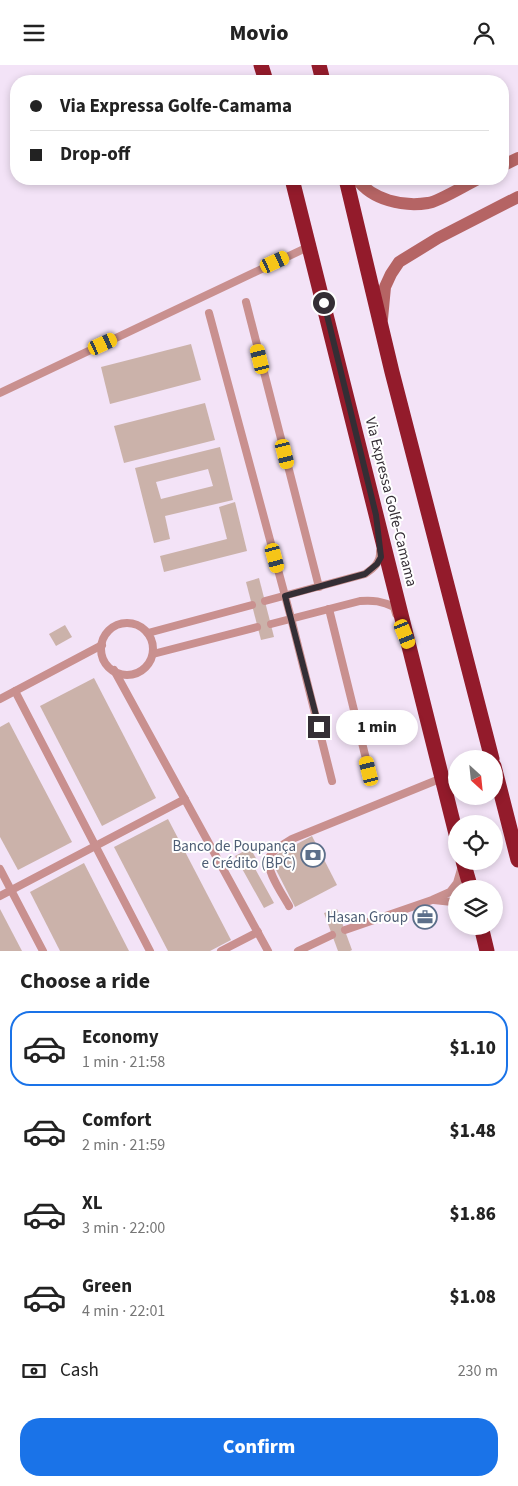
<!DOCTYPE html>
<html lang="en">
<head>
<meta charset="utf-8">
<style>
  :root { --surface:#fff; --page:#f2f2f2; --text:#222; --muted:#767676; --line:#e0e0e0; --accent:#1a73e8 }
  body { margin:0; font-family:"Source Sans 3",sans-serif; background:var(--page); color:var(--text); height:100vh; display:flex; flex-direction:column; font-size:19px; white-space:nowrap }
  * { box-sizing:border-box; margin:0 }
  p { font-size:16px; color:var(--muted) }
  .icon { flex:none; width:28px; height:28px; fill:none; stroke:currentColor; stroke-width:2; stroke-linecap:round; stroke-linejoin:round }
  .map { position:relative; height:886px; overflow:hidden }
  .drawer { display:flex; flex-direction:column; background:var(--surface); flex:1 }
  .drawer>* { flex:none }
  .guide { position:absolute; left:10px; top:10px; width:499px; height:110px; border-radius:20px; box-shadow:0 2px 8px #0003; display:grid; align-content:center; height:110px; padding:0 20px; background:var(--surface) }
  .needle { width:32px; rotate:153deg }
  .tools { position:absolute; left:448px; top:685px; display:grid; gap:10px }
  .tools a { display:grid; place-items:center; width:55px; height:55px; border-radius:50%; background:var(--surface); box-shadow:0 2px 8px #0003; font-size:25px }
  .end { position:absolute; width:22px; height:22px; margin:-11px; border:6px solid #342e35; background:#fff; box-shadow:0 0 0 2px #fff }
  .from { border-radius:50% }
  .bubble { position:absolute; height:35px; border-radius:18px; background:var(--surface); box-shadow:0 2px 8px #0003; font-size:16px; font-weight:800; line-height:35px; text-align:center }
  .car { position:absolute; width:15px; height:30px; margin:-15px -8px; border-radius:6px; box-shadow:0 0 4px 1px #0007; background:linear-gradient(#f5c518 24%,#345 0 40%,#f5c518 0 76%,#345 0 86%,#f5c518 0) }
  .guide b { display:flex; align-items:center; gap:18px; height:48px; font-size:19px }
  .guide b+b { border-top:1px solid var(--line) }
  .guide i { width:12px; height:12px; background:var(--text) }
  ul { padding:0; list-style:none }
  li { display:flex; align-items:center; gap:15px; height:75px; margin:0 10px 8px; padding:0 10px; border:2px solid transparent; border-radius:20px }
  li div { flex:1 }
  li b { display:block; font-size:19px }
  li em { font-style:normal; font-weight:800 }
  li.selected { border-color:var(--accent) }
  li>.icon { width:45px; height:45px; stroke-width:1.5 }
  h2 { padding:0 20px; font-size:22px; line-height:60px }
  .pay { display:flex; align-items:center; gap:12px; height:55px; padding:0 20px; font-size:19px }
  .pay p { margin-inline-start:auto }
  .primary-button { display:flex; gap:10px; margin-top:auto; padding:10px 20px }
  .primary-button a { flex:1; height:58px; border-radius:20px; background:var(--accent); color:#fff; font-size:20px; font-weight:800; line-height:58px; text-align:center }
  header { display:flex; justify-content:space-between; align-items:center; height:65px; padding:0 20px; background:var(--surface); font-size:22px; font-weight:800 }
  .map>svg:first-child { display:block }
  .building { fill:#cbb2aa; fill-rule:evenodd }
  .lines { fill:none; stroke-linecap:round; stroke-linejoin:round }
  .lane { stroke:#c9908f; stroke-width:8 }
  .secondary { stroke:#b56464; stroke-width:12 }
  .highway { stroke:#931b2b; stroke-width:15 }
  .route { stroke:#342e35; stroke-width:6 }
  .labels { text-anchor:middle; dominant-baseline:central; stroke-width:4; stroke-linejoin:round; paint-order:stroke }
  .street-label { font-size:15px; fill:#342e35; stroke:#fff }
  .service-label { font-size:15px; fill:#4e5e75; stroke:#fff; text-anchor:end }
</style>
</head>
<body>
<header><svg class="icon" aria-label="menu" viewBox="0 0 24 24"><path d="M4 6h16M4 12h16M4 18h16"/></svg>Movio<svg class="icon" aria-label="person" viewBox="0 0 24 24"><circle cx="12" cy="8" r="4"/><path d="M4 21q1-7 8-7t8 7"/></svg></header>
<div class="map">
<svg width="518" height="886" viewBox="0 0 518 886">
  <rect width="100%" height="100%" fill="#f3e3f7"/>
  <g class="building">
    <polygon points="191,279 201,315 110,339 101,302"/>
    <polygon points="205,338 215,375 124,398 114,361"/>
    <path d="M220 382 233 435 165 451 170 474 154 478 135 403ZM208 404 213 421 161 434 156 417Z"/>
    <polygon points="235,437 247,486 164,507 160,491 227,474 219,442"/>
    <polygon points="259,513 274,572 261,575 246,517"/>
    <polygon points="65,560 72,572 56,581 49,569"/>
    <polygon points="94,613 156,733 102,761 40,641"/>
    <polygon points="9,657 72,777 18,805 0,772 0,662"/>
    <polygon points="168,754 231,875 210,886 168,886 114,782"/>
    <polygon points="312,771 337,820 295,842 270,793"/>
    <polygon points="250,783 257,795 252,798 274,838 264,843 235,791"/>
    <polygon points="84,798 129,886 60,886 30,827"/>
    <polygon points="0,844 22,886 0,886"/>
    <polygon points="337,844 352,885 350,886 338,886 324,848"/>
  </g>
  <g class="lines">
    <g class="lane">
      <polyline points="246,237 319,522"/>
      <polyline points="209,248 291,553 332,716"/>
      <polyline points="0,328 310,181"/>
      <path d="M265 536 365 509C374 503 381 497 380 486"/>
      <polyline points="329,544 369,706"/>
      <circle cx="127" cy="584" r="26"/>
      <path d="M271 559 360 536C373 535 382 536 394 542L396 549"/>
      <polyline points="148,568 252,540"/>
      <polyline points="153,589 257,562"/>
      <polyline points="114,605 268,886"/>
      <polyline points="15,626 150,886"/>
      <polyline points="0,634 102,580"/>
      <polyline points="0,804 43,886"/>
      <polyline points="0,831 185,734"/>
      <polyline points="434,835 452,837 456,840"/>
      <path d="M289 841C283 830 263 802 270 791 275 783 284 779 292 774L442 713"/>
      <polyline points="345,865 432,835 450,827 457,818 462,801"/>
      <polyline points="221,886 258,867"/>
      <polyline points="298,886 332,870"/>
    </g>
    <g class="secondary">
      <polyline points="502,101 518,93"/>
      <path d="M357 114C372 135 403 142 428 138 438 137 467 119 478 114"/>
      <polyline points="382,254 385,222 391,209 399,197 438,173 518,132"/>
    </g>
    <g class="highway">
      <polyline points="261,0 266,16"/>
      <polyline points="319,0 323,16"/>
      <polyline points="292,114 456,769"/>
      <polyline points="346,114 392,307 492,694"/>
      <polyline points="494,701 518,795"/>
      <polyline points="463,796 471,824"/>
      <polyline points="481,861 487,886"/>
    </g>
  </g>
  <g class="lines">
    <polyline class="route" points="319,662 285,531 365,509 377,499 381,492 376,450 324,238"/>
  </g>
  <defs>
    <g id="bank-ring" transform="scale(1.25)"><circle r="9.5" fill="#fff" stroke="#5c6f8a" stroke-width="1.5"/><path d="M-6-4H6V4H-6ZM0-2.3a2.3 2.3 0 1 0 0 4.6a2.3 2.3 0 1 0 0-4.6Z" fill="#5c6f8a"/></g>
    <g id="office-ring" transform="scale(1.25)"><circle r="9.5" fill="#fff" stroke="#5c6f8a" stroke-width="1.5"/><path d="M-6-3h4V-5.5h4V-3h4V5H-6ZM-1-4.5V-3h2v-1.5ZM-6 0V1H6V0Z" fill="#5c6f8a"/></g>
  </defs>
  <g fill-rule="evenodd">
    <use href="#bank-ring" x="313" y="790"/>
    <use href="#office-ring" x="425" y="852"/>
  </g>
  <g class="labels">
    <g class="street-label">
      <text transform="translate(391 437) rotate(76)">Via Expressa Golfe-Camama</text>
    </g>
    <g class="service-label">
      <text x="296" y="781">Banco de Poupança<tspan x="296" dy="17">e Crédito (BPC)</tspan></text>
      <text x="408" y="852">Hasan Group</text>
    </g>
  </g>
</svg>
<div class="tools">
<a><svg class="needle" viewBox="-14 -14 28 28"><path d="M0-13l5 13h-10z" fill="#e53935"/><path d="M0 13l5-13h-10z" fill="#767676"/></svg></a>
<a><svg class="icon" aria-label="locate" viewBox="0 0 24 24"><circle cx="12" cy="12" r="6"/><path d="M12 2v4M12 18v4M2 12h4M18 12h4"/></svg></a>
<a><svg class="icon" aria-label="layers" viewBox="0 0 24 24"><path d="M12 4l9 5-9 5-9-5zM3 14l9 5 9-5"/></svg></a>
</div>
<i class="end from" style="left:324px;top:238px"></i>
<i class="end" style="left:319px;top:662px"></i>
<div class="bubble" style="left:336px;top:645px;width:82px">1 min</div>
<i class="car" style="left:275px;top:197px;rotate:65deg"></i>
<i class="car" style="left:103px;top:279px;rotate:65deg"></i>
<i class="car" style="left:260px;top:294px;rotate:346deg"></i>
<i class="car" style="left:285px;top:389px;rotate:166deg"></i>
<i class="car" style="left:275px;top:493px;rotate:165deg"></i>
<i class="car" style="left:405px;top:569px;rotate:158deg"></i>
<i class="car" style="left:369px;top:706px;rotate:346deg"></i>
<div class="guide">
<b><i class="from"></i>Via Expressa Golfe-Camama</b>
<b><i></i>Drop-off</b>
</div>
</div>
<section class="drawer">
<h2>Choose a ride</h2>
<ul>
<li class="selected"><svg class="icon" aria-label="car" viewBox="0 0 24 24"><path d="M5 17H2v-5l4-1 3-4h7l3 4 3 1v5h-3M9 17h6M6 11h13"/><circle cx="7" cy="17" r="2"/><circle cx="17" cy="17" r="2"/></svg><div><b>Economy</b><p>1 min · 21:58</p></div><em>$1.10</em></li>
<li><svg class="icon" aria-label="car" viewBox="0 0 24 24"><path d="M5 17H2v-5l4-1 3-4h7l3 4 3 1v5h-3M9 17h6M6 11h13"/><circle cx="7" cy="17" r="2"/><circle cx="17" cy="17" r="2"/></svg><div><b>Comfort</b><p>2 min · 21:59</p></div><em>$1.48</em></li>
<li><svg class="icon" aria-label="car" viewBox="0 0 24 24"><path d="M5 17H2v-5l4-1 3-4h7l3 4 3 1v5h-3M9 17h6M6 11h13"/><circle cx="7" cy="17" r="2"/><circle cx="17" cy="17" r="2"/></svg><div><b>XL</b><p>3 min · 22:00</p></div><em>$1.86</em></li>
<li><svg class="icon" aria-label="car" viewBox="0 0 24 24"><path d="M5 17H2v-5l4-1 3-4h7l3 4 3 1v5h-3M9 17h6M6 11h13"/><circle cx="7" cy="17" r="2"/><circle cx="17" cy="17" r="2"/></svg><div><b>Green</b><p>4 min · 22:01</p></div><em>$1.08</em></li>
</ul>
<div class="pay"><svg class="icon" aria-label="cash" viewBox="0 0 24 24"><path d="M3 7h18v10H3z"/><circle cx="12" cy="12" r="2"/></svg>Cash<p>230 m</p></div>
<div class="primary-button"><a>Confirm</a></div>
</section>
</body>
</html>
